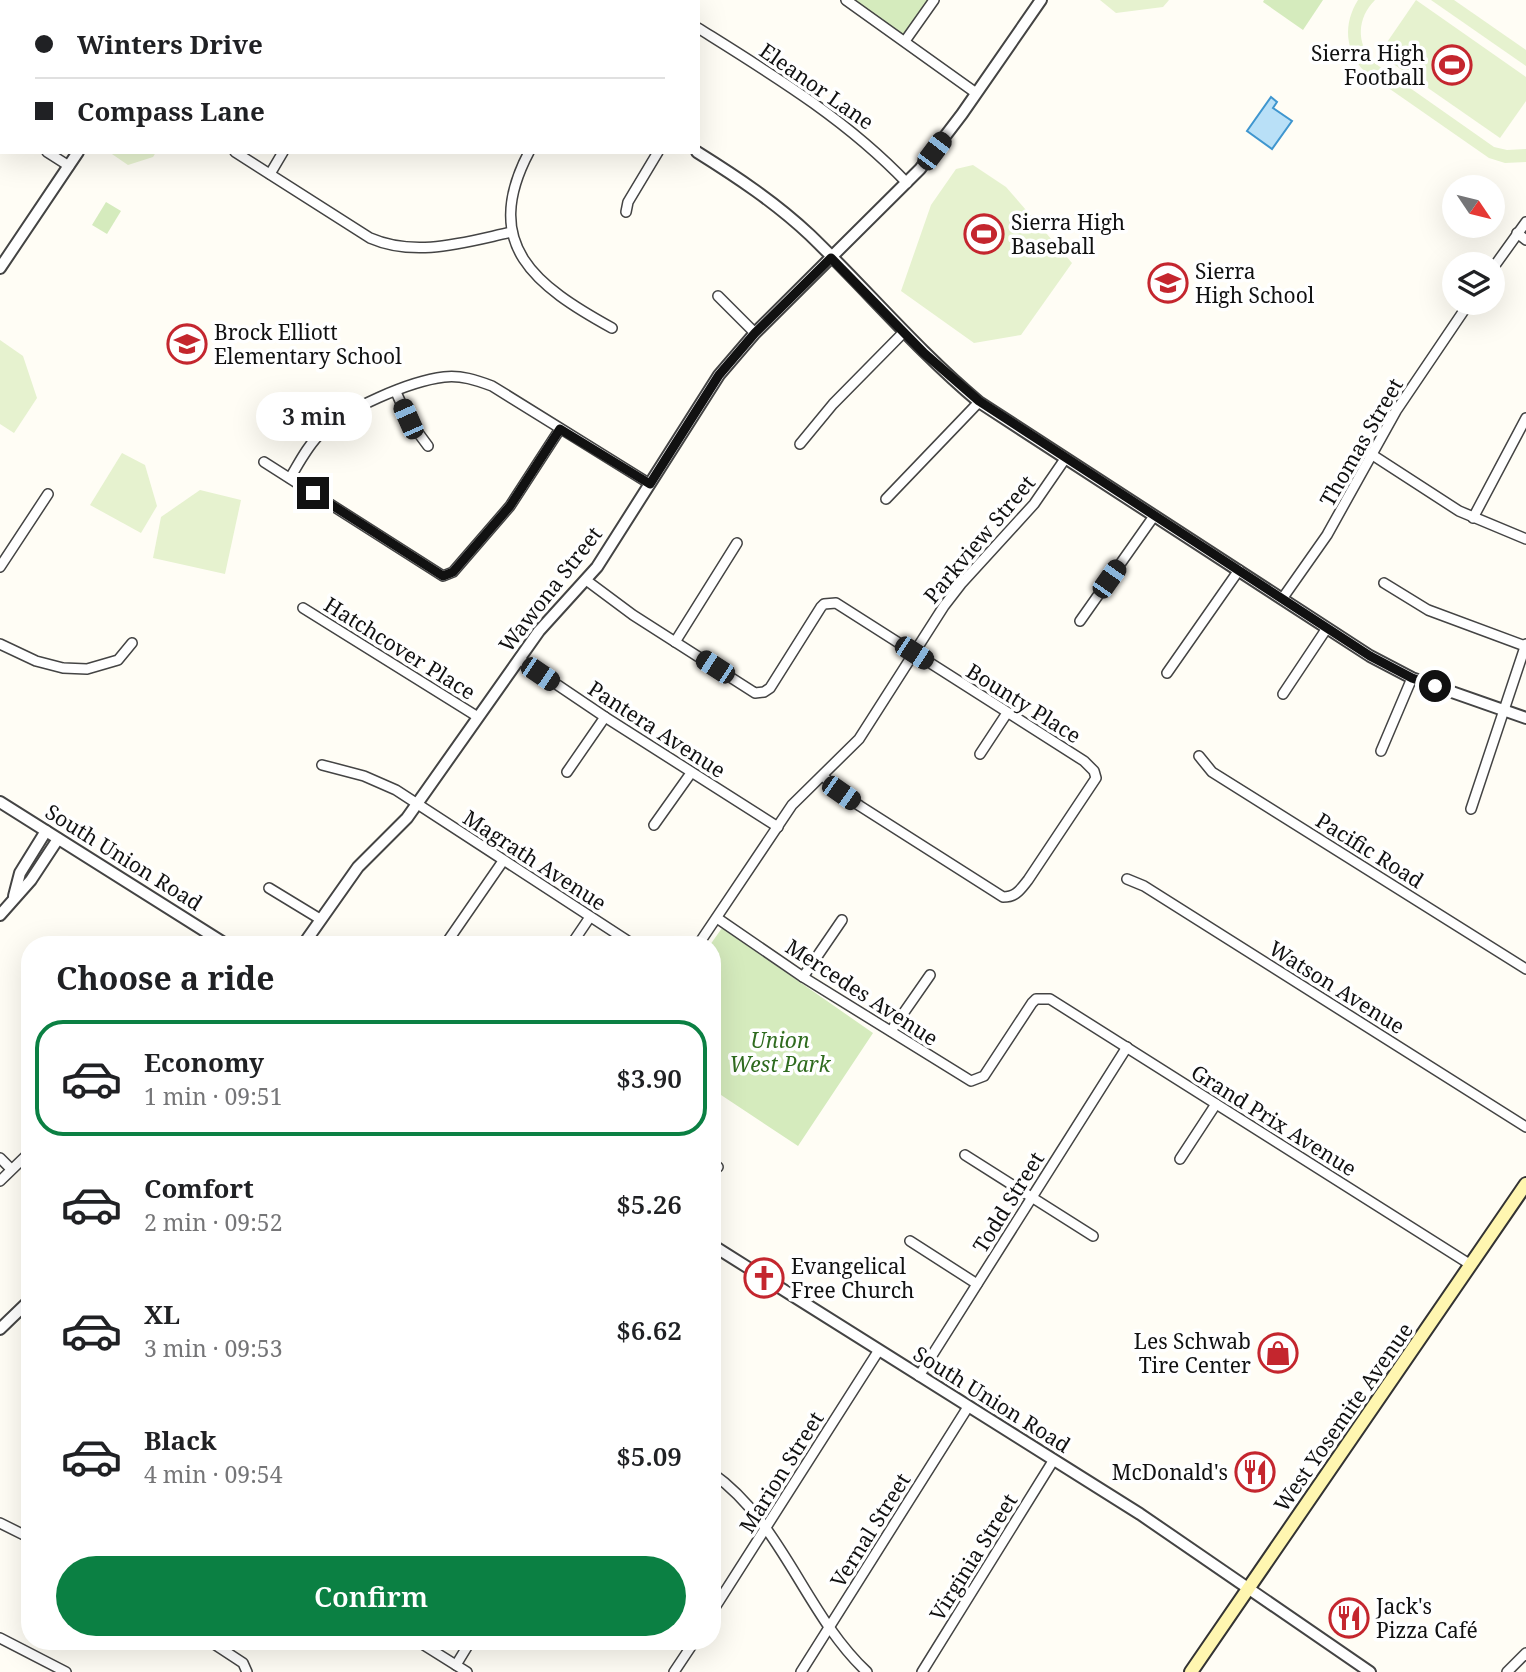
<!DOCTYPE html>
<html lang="en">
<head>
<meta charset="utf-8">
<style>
  :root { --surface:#fff; --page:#f2f2f2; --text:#202124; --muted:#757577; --line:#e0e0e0; --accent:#0b8043 }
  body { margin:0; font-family:"Noto Serif",serif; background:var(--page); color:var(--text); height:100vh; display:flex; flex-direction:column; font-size:26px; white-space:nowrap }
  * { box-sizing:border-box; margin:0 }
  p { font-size:23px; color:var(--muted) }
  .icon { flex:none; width:38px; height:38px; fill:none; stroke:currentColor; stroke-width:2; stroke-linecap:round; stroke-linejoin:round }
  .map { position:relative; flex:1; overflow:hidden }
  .details { position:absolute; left:21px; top:936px; width:700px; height:714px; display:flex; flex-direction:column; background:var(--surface); border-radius:28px; box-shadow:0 7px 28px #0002 }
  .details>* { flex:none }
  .hud { position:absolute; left:0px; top:0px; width:700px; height:154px; box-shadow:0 7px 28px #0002; display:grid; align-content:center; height:154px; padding:0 35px; background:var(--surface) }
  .needle { width:46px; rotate:125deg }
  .controls { position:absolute; left:1442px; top:175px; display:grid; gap:14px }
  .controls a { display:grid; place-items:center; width:63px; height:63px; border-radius:50%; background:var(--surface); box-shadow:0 7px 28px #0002; font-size:35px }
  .end { position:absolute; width:32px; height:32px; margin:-16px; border:9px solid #111; background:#fff; box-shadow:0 0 0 4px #fff }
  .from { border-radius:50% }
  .bubble { position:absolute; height:49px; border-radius:24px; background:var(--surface); box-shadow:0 7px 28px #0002; font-size:23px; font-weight:600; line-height:49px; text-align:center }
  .car { position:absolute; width:21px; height:42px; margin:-21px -10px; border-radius:9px; box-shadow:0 0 5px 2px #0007; background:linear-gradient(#222 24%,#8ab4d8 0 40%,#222 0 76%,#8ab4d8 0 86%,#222 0) }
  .hud b { display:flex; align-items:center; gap:24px; height:66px; font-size:26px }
  .hud b+b { border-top:2px solid var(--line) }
  .hud i { width:18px; height:18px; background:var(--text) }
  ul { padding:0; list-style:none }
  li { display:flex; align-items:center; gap:21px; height:116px; margin:0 14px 10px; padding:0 21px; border:4px solid transparent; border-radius:28px }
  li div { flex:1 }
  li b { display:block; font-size:26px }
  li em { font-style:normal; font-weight:600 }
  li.on { border-color:var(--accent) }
  li>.icon { width:63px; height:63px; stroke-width:1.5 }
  h2 { padding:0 35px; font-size:32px; line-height:84px }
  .primary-button { display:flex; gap:14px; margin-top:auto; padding:14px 35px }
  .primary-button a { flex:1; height:80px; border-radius:42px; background:var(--accent); color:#fff; font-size:28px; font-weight:600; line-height:80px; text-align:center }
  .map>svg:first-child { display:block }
  .green { fill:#d5ebbd }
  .pitch { fill:#e6f2cf }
  .water { fill:#b9e0f7; stroke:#3f96cf; stroke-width:2 }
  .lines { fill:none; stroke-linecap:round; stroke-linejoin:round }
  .minor-casing { stroke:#444; stroke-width:12 }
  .tertiary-casing { stroke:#444; stroke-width:14 }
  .secondary-casing { stroke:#333; stroke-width:16 }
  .minor { stroke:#fff; stroke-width:9 }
  .tertiary { stroke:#fff; stroke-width:10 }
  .secondary { stroke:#fff6b0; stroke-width:12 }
  .route { stroke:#111; stroke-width:9 }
  .labels { text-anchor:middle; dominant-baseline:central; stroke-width:7; stroke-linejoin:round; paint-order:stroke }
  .poi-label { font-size:21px; fill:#111; stroke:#fff; text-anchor:start }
  .street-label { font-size:21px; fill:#111; stroke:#fff }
  .park-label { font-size:21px; font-style:italic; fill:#2f6b1f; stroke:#fff }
</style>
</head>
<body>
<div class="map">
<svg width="1526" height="1672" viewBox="0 0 1526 1672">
  <rect width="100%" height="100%" fill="#fffdf5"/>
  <g class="green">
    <polygon points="846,0 934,0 905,41"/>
    <polygon points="1264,0 1323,0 1303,30 1263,2"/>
    <polygon points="106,202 121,211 107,234 92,225"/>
    <polygon points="722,928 873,1033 798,1146 712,1089 712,945 710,945"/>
  </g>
  <g class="pitch">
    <polygon points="1100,0 1169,0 1163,7 1116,13"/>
    <path d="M1358 0H1375C1357 18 1356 43 1373 62L1494 147 1507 150 1526 149V162L1505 163 1489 158 1364 71C1345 50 1343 24 1358 0Z"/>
    <polygon points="1416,0 1526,77 1526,101 1500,138 1379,54"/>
    <polygon points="1431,0 1454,0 1526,50 1526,66"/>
    <polygon points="109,152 156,152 153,157 128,165"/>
    <polygon points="973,165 1006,187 1072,263 1021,335 974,343 901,291 931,205 956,169"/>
    <polygon points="0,340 23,356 37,398 14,433 0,424"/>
    <polygon points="122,453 145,465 157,506 141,533 90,505"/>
    <polygon points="200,490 241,500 225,574 153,558 161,517"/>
  </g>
  <polygon class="water" points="1271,97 1277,102 1273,108 1292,121 1272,149 1247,131"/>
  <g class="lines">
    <g class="minor-casing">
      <g id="minor">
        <polyline points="655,0 658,2"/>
        <polyline points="846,0 976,93"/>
        <polyline points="378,2 379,0"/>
        <polyline points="497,2 498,0"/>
        <polyline points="0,3 2,5"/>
        <path d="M698 28C773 75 846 119 907 183"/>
        <polyline points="905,41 934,0"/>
        <polyline points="0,123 2,124"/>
        <polyline points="47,152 69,166"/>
        <path d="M235 152 370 238C416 258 465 242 512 232"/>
        <path d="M529 152C480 245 536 286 612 328"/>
        <polyline points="270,174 283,152"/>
        <polyline points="626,212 628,202 658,152"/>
        <polyline points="1517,233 1526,240"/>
        <polyline points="1493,268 1526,222"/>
        <polyline points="718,296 755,333"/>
        <polyline points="396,392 408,419 428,446"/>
        <polyline points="800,444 833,404 904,332"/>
        <polyline points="1371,454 1459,511 1526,539"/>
        <polyline points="264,462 443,576 453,572 510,506 560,429"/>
        <path d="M290 478C299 463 308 445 321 433 345 409 410 381 444 377 461 375 476 380 492 386L650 484"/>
        <polyline points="886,499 979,402"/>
        <polyline points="1473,518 1526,418"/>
        <polyline points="0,567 48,494"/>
        <path d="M586 580 633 615 755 693 764 692 770 688 821 607 824 604 836 603 1084 761 1094 771 1096 778 1028 880C1020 890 1016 897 1003 897L860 806 841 793 823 776"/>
        <polyline points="1384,583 1428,610 1525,646"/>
        <polyline points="1282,599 1327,535 1396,411 1469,303"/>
        <polyline points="303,608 478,717"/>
        <polyline points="1080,621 1154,516"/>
        <polyline points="675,642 737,543"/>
        <polyline points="0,644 36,661 63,668 87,669 118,660 132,643"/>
        <polyline points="519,659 605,717 778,827"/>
        <polyline points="1167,673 1239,570"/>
        <polyline points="1283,694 1327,628"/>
        <polyline points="1381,751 1412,678"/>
        <polyline points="980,754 1007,713"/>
        <polyline points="1199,756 1212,772 1526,969"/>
        <polyline points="322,765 364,776 396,790 634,945"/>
        <polyline points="567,772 605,717"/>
        <polyline points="1471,809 1526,644"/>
        <polyline points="654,825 691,773"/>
        <polyline points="1127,879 1144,886 1526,1127"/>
        <polyline points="269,888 320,919"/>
        <polyline points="717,918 803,977 971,1081 984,1076 1032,1003 1036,999 1050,999 1471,1265"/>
        <polyline points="445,945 503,861"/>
        <polyline points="571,945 590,917"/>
        <polyline points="698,945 792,805 859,739 944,606 961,584 1034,504 1065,459"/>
        <polyline points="803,977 842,920"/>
        <polyline points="891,1031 930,975"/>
        <polyline points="965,1155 1093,1236"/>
        <polyline points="0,1158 11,1169"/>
        <polyline points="1180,1159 1216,1104"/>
        <polyline points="712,1163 718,1167"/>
        <polyline points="0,1181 30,1152"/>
        <polyline points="910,1241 977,1284"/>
        <polyline points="919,1376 1127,1047"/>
        <path d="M712 1473C783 1523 805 1614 867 1672"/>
        <polyline points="0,1523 30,1538"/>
        <polyline points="712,1612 879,1350"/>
        <polyline points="0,1638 66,1672"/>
        <polyline points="211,1642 243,1663 247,1672"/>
        <polyline points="419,1642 467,1672"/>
        <polyline points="456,1665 470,1642"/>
        <polyline points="674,1672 694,1642"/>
        <polyline points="801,1672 968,1407"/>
        <polyline points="922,1672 1053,1461"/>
        <polyline points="1507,1672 1526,1653"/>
      </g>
    </g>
    <g class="tertiary-casing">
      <g id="tertiary">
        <polyline points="456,0 459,2"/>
        <polyline points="163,2 164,0"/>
        <path d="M697 152C737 177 776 203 810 235 867 290 918 351 979 402L1370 656 1412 678 1526 718"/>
        <polyline points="0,268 78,152"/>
        <polyline points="0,802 227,945"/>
        <polyline points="14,896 20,873 46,831"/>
        <polyline points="0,915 31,880 58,839"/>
        <polyline points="303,945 358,867 407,818 539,631 597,567 719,375 755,333 920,169 962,114 1041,0"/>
        <polyline points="712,1245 1140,1514 1370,1672"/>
        <polyline points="0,1329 30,1300"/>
      </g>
    </g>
    <g class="secondary-casing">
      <polyline id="secondary" points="1191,1672 1526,1184"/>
    </g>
    <use href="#minor" class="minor"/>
    <use href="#tertiary" class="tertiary"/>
    <use href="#secondary" class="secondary"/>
  </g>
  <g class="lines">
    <polyline class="route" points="313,493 443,576 453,572 510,506 560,429 650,484 719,375 755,333 831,258 924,353 979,401 1370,656 1412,678 1435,686"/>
  </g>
  <defs>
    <g id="stadium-ring" transform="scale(2.0125)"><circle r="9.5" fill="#fff" stroke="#c4262e" stroke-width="1.5"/><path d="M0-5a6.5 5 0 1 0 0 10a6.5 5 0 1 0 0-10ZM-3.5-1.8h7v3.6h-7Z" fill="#c4262e"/></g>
    <g id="school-ring" transform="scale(2.0125)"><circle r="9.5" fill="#fff" stroke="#c4262e" stroke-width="1.5"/><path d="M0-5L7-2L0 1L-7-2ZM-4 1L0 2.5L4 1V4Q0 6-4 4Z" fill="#c4262e"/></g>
    <g id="church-ring" transform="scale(2.0125)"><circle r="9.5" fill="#fff" stroke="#c4262e" stroke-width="1.5"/><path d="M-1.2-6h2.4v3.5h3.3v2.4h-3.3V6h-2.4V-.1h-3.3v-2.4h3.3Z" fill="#c4262e"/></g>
    <g id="shop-ring" transform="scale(2.0125)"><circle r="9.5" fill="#fff" stroke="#c4262e" stroke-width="1.5"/><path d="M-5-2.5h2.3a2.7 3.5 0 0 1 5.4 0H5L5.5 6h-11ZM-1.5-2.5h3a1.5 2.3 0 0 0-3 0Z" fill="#c4262e"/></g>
    <g id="restaurant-ring" transform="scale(2.0125)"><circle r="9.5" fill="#fff" stroke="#c4262e" stroke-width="1.5"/><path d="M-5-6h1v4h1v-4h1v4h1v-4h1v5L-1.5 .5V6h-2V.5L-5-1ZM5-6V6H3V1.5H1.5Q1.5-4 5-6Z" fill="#c4262e"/></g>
  </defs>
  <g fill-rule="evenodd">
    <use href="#stadium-ring" x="1452" y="65"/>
    <use href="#stadium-ring" x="984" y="234"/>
    <use href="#school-ring" x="1168" y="283"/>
    <use href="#school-ring" x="187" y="344"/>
    <use href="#church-ring" x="764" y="1278"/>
    <use href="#shop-ring" x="1278" y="1353"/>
    <use href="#restaurant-ring" x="1255" y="1472"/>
    <use href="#restaurant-ring" x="1349" y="1618"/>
  </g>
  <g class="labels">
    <g class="poi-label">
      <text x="1425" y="53" text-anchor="end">Sierra High<tspan x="1425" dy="24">Football</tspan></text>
      <text x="1011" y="222">Sierra High<tspan x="1011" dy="24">Baseball</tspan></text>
      <text x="1195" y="271">Sierra<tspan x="1195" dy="24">High School</tspan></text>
      <text x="214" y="332">Brock Elliott<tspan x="214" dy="24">Elementary School</tspan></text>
      <text x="791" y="1266">Evangelical<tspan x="791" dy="24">Free Church</tspan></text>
      <text x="1251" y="1341" text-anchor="end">Les Schwab<tspan x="1251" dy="24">Tire Center</tspan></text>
      <text x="1228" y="1472" text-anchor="end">McDonald's</text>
      <text x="1376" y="1606">Jack's<tspan x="1376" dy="24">Pizza Café</tspan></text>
    </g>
    <g class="street-label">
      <text transform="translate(817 86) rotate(35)">Eleanor Lane</text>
      <text transform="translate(1361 442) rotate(-60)">Thomas Street</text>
      <text transform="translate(979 539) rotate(-50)">Parkview Street</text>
      <text transform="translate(550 589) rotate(-52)">Wawona Street</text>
      <text transform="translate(400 648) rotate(32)">Hatchcover Place</text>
      <text transform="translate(1024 703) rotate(32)">Bounty Place</text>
      <text transform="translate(657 729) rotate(33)">Pantera Avenue</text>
      <text transform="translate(1370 850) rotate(32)">Pacific Road</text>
      <text transform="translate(124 857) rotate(32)">South Union Road</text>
      <text transform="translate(535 860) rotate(33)">Magrath Avenue</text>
      <text transform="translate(1337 987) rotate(32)">Watson Avenue</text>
      <text transform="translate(862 992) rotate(33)">Mercedes Avenue</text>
      <text transform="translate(1274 1120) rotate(32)">Grand Prix Avenue</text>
      <text transform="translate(1008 1202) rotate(-58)">Todd Street</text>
      <text transform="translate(992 1399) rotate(32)">South Union Road</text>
      <text transform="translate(1343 1417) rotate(-55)">West Yosemite Avenue</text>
      <text transform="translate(781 1472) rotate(-58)">Marion Street</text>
      <text transform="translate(870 1530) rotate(-58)">Vernal Street</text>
      <text transform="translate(973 1557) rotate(-58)">Virginia Street</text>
    </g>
    <g class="park-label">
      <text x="780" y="1040">Union<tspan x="780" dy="24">West Park</tspan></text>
    </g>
  </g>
</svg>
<div class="controls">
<a><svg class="needle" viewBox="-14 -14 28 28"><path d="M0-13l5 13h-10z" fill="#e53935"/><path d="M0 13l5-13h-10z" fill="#757577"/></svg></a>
<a><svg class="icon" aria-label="layers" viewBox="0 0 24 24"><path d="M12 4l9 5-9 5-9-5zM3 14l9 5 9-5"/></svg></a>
</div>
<i class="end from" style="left:1435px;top:686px"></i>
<i class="end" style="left:313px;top:493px"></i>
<div class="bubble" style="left:256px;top:392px;width:116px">3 min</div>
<i class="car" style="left:934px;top:151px;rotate:37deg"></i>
<i class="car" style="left:408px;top:419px;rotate:336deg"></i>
<i class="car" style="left:1109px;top:579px;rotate:35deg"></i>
<i class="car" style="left:914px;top:653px;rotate:123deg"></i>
<i class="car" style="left:715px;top:667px;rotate:303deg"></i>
<i class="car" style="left:540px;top:674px;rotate:124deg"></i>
<i class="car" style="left:841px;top:793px;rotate:125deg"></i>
<div class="hud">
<b><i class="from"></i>Winters Drive</b>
<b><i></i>Compass Lane</b>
</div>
<section class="details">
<h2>Choose a ride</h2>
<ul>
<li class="on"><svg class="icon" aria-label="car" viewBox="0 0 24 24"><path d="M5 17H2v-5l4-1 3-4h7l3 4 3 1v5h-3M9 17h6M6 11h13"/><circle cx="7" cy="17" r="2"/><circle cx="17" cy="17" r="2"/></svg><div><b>Economy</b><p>1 min · 09:51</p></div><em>$3.90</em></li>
<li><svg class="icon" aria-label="car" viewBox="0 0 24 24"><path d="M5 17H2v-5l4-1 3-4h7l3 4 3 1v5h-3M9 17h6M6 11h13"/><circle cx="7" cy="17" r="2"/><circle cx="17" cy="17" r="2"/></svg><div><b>Comfort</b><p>2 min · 09:52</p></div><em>$5.26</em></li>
<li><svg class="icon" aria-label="car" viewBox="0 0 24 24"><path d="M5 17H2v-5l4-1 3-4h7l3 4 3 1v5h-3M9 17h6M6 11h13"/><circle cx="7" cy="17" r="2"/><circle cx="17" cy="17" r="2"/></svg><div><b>XL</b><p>3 min · 09:53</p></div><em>$6.62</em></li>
<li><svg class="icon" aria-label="car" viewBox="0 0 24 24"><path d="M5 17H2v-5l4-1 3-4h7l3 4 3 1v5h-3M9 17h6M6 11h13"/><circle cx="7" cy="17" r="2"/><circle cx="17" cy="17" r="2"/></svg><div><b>Black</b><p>4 min · 09:54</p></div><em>$5.09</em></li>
</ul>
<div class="primary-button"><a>Confirm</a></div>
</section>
</div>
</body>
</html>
